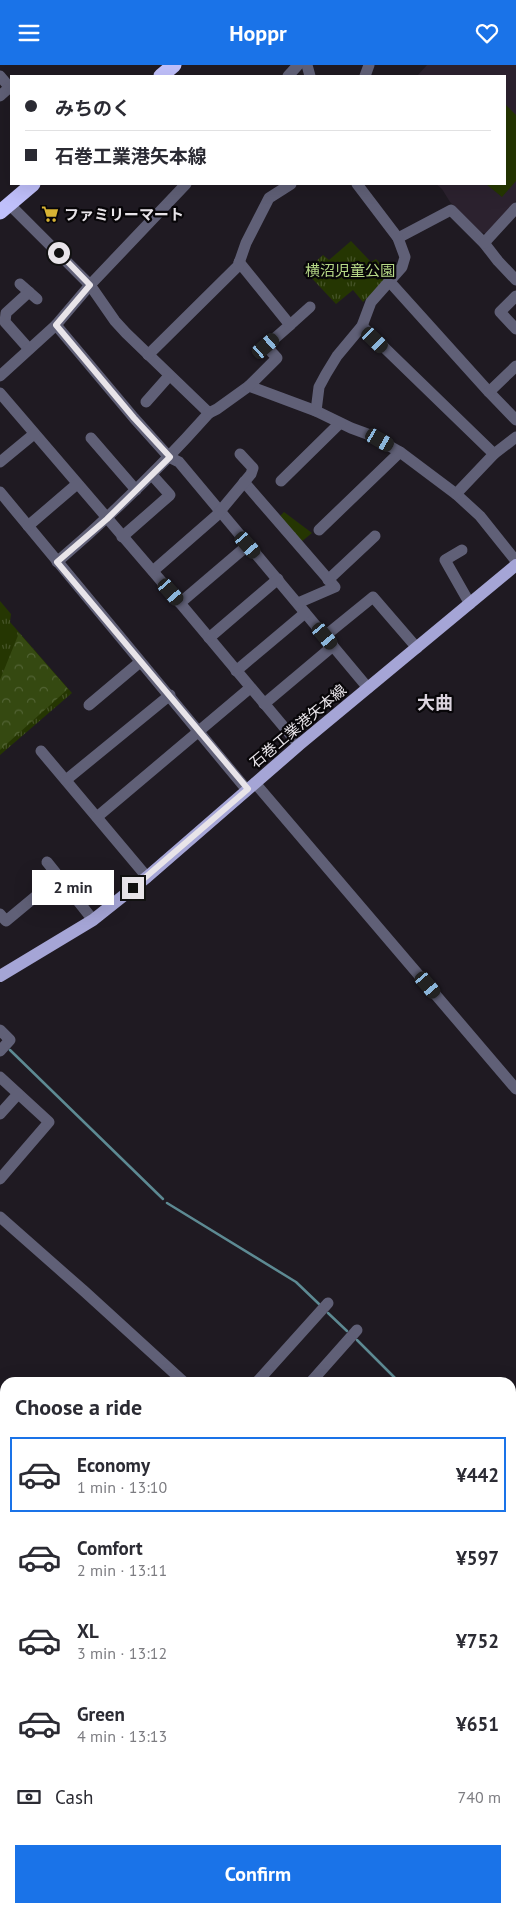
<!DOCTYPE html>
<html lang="en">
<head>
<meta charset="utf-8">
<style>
  :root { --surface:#fff; --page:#f7f7f7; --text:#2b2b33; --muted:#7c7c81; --line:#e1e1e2; --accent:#1a73e8 }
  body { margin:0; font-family:"PT Sans","Noto Sans JP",sans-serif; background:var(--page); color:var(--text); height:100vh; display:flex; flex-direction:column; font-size:19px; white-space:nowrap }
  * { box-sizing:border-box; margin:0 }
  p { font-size:16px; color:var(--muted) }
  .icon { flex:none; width:28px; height:28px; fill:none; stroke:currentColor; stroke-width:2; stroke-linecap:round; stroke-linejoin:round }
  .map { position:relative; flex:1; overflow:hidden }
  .panel { position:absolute; left:0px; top:1312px; width:516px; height:536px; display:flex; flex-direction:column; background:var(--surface); border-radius:15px 15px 0 0; box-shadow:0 5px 20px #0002 }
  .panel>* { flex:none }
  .banner { position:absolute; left:10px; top:10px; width:496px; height:110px; border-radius:0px; box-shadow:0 5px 20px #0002; display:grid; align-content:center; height:110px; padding:0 15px; background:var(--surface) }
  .end { position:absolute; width:22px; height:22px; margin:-11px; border:6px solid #e8e4e9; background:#111; box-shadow:0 0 0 2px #111 }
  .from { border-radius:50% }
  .bubble { position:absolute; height:35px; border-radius:0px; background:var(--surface); box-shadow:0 5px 20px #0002; font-size:16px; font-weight:600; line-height:35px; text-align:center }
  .car { position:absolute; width:15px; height:30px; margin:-15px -8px; border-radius:6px; box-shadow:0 0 4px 1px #0007; background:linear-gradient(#222 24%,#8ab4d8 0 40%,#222 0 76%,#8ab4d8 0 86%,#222 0) }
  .banner b { display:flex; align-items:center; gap:18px; height:48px; font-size:19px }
  .banner b+b { border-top:1px solid var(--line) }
  .banner i { width:12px; height:12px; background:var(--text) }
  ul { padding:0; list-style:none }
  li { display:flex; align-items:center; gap:15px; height:75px; margin:0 10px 8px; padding:0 5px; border:2px solid transparent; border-radius:0px }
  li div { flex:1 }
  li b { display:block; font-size:19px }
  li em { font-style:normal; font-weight:600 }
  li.selected { border-color:var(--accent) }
  li>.icon { width:45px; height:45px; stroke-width:1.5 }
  h2 { padding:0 15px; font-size:22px; line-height:60px }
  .pay { display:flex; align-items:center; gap:12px; height:55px; padding:0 15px; font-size:19px }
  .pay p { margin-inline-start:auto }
  .button { display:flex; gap:10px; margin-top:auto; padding:10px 15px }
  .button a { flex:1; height:58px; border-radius:0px; background:var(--accent); color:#fff; font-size:20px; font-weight:600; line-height:58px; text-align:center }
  header { display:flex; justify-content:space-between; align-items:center; height:65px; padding:0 15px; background:var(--accent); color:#fff; font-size:22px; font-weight:600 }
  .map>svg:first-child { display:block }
  .built { fill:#2c222f }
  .grass { fill:url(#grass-tufts) }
  .forest { fill:url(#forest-crowns) }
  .garden { fill:#253602 }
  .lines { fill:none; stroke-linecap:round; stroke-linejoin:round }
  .stream { stroke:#5d8a93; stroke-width:2.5 }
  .minor { stroke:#606077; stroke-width:11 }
  .major { stroke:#a5a5d6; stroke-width:12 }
  .highway { stroke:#c0c0fb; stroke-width:15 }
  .route { stroke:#e8e4e9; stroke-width:6 }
  .labels { text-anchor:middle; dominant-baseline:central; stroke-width:4.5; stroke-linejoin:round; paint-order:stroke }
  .poi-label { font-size:15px; font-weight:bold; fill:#e8e4e9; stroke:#080609; text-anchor:start }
  .park-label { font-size:15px; fill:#b7d987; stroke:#080609 }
  .street-label { font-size:15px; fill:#e8e4e9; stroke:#080609 }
  .quarter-label { font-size:18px; font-weight:bold; fill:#dcd4df; stroke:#080609 }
</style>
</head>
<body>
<header><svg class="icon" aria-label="menu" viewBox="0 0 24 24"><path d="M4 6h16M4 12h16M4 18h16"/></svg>Hoppr<svg class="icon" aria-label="heart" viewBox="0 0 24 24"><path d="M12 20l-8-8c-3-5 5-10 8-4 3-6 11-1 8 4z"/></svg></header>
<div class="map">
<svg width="516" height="1848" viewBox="0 0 516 1848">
  <defs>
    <pattern id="grass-tufts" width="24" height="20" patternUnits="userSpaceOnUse" patternTransform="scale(1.25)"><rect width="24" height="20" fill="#253602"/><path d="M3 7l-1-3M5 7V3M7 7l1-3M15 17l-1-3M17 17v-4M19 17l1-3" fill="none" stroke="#455327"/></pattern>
    <pattern id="forest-crowns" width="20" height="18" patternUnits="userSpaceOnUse" patternTransform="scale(1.25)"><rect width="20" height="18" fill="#354911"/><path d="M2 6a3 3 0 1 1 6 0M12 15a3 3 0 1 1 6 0" fill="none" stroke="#526334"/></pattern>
  </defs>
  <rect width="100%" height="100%" fill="#1f1a22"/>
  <polygon class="built" points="427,0 516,0 516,136 487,169 481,167 450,137 442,124 436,119 505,119 505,11 417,11"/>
  <g class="grass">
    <polygon points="351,176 371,197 376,194 390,210 363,237 353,225 336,239 305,206 323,190 329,195"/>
    <polygon points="284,447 312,468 301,477 279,452"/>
    <polygon points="0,536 11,549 10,557 72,628 0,690"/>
  </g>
  <polygon class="forest" points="19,568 68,624 0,685 0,615"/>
  <polygon class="garden" points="505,39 516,50 516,116 502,132 486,119 505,119"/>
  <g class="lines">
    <g class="stream">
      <polyline points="10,985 163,1134"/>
      <polyline points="167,1138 296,1217 319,1239"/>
      <polyline points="328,1248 347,1266"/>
      <polyline points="357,1275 400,1318"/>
      <polyline points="511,1386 516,1382"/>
      <polyline points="511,1445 516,1451"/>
    </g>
    <g class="minor">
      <polyline points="307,0 310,11"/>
      <polyline points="0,11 11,24"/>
      <polyline points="288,11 298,0"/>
      <polyline points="365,11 369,0"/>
      <polyline points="0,31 10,22"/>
      <polyline points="9,139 90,220 115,256 126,268 209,348 217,344 249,321 316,346 351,363 370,370 400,387 456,429 480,451 516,496"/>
      <polyline points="398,173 451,145 484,178 498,196 516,215"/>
      <polyline points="484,178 516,143"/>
      <polyline points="239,197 290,260 266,281 277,293 249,321"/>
      <polyline points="389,216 489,327 516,355"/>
      <polyline points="20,219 37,234"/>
      <polyline points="29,227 6,248 5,257 29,284"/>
      <polyline points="516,231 500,247 516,264"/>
      <polyline points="56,260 134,353 169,392 179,397 368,623"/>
      <polyline points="290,260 310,242"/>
      <polyline points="362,261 494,389"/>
      <polyline points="148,290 238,201 246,178 269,133 291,119"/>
      <polyline points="0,311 56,260 90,220 186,119"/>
      <polyline points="489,327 516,301"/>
      <polyline points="0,328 180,538 299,680"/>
      <polyline points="146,337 169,311"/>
      <polyline points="316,346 319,322 326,309 337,291 362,261 371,237 402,202 405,192 398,173 357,119"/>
      <polyline points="91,373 136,425"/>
      <polyline points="0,397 34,369"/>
      <polyline points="281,416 340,358"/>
      <polyline points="244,417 335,522 298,538"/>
      <polyline points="0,427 247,725"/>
      <polyline points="456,429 494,389 516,372"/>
      <polyline points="28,461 77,419"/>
      <polyline points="319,465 400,387"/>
      <polyline points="122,472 170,430 152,410"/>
      <polyline points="462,485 445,495 470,539"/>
      <path d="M57 497C112 450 161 402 209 348"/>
      <polyline points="153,506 216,451 251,409 253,403 240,389"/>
      <polyline points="328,515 375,471"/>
      <polyline points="180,538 248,480"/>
      <polyline points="325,571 373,532 417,583"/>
      <polyline points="209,573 278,514"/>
      <polyline points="236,606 305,548"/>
      <polyline points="264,639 333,581"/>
      <polyline points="89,640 140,597"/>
      <polyline points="41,686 147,812"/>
      <polyline points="66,715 170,630"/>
      <polyline points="255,718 516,1024"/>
      <polyline points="97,752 250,623"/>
      <polyline points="47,797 59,812"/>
      <polyline points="0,849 6,856 59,812 93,855"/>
      <polyline points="0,965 10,975 0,986"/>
      <polyline points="0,1012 49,1057 0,1114"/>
      <polyline points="0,1049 18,1029"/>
      <polyline points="0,1152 84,1226 185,1318"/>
      <polyline points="256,1318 328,1238"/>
      <polyline points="310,1318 357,1265"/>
      <polyline points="0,1331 5,1335"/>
      <polyline points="0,1512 5,1516"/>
      <polyline points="0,1604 5,1599"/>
      <polyline points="0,1666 5,1660"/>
      <polyline points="155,1844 160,1848"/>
    </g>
    <g class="major">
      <polyline points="0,911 93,855 147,812 299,680 516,500"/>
      <polyline points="511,1660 516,1660"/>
      <polyline points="0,1703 5,1708"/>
    </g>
    <g class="highway">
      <polyline points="161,11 174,0"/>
      <polyline points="0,147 33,119"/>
    </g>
  </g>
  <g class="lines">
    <polyline class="route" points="59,188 90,220 56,260 134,353 170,392 107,454 57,497 248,724 133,823"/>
  </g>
  <defs>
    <g id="supermarket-bare" transform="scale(1.35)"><path d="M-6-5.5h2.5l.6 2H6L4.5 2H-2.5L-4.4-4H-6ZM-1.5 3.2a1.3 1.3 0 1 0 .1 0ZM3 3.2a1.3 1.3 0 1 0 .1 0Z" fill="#d8b434" stroke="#080609" stroke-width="2.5" paint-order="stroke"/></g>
  </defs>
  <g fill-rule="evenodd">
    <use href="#supermarket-bare" x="50" y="149"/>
  </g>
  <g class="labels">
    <g class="poi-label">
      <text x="64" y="149">ファミリーマート</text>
    </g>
    <g class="park-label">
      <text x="350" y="205">横沼児童公園</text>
    </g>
    <g class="street-label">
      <text transform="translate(298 661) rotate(-40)">石巻工業港矢本線</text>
    </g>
    <g class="quarter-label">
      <text x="435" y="637">大曲</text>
    </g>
  </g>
</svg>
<i class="end from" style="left:59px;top:188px"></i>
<i class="end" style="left:133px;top:823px"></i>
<div class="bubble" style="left:32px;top:805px;width:82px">2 min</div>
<i class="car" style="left:375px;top:275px;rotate:134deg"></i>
<i class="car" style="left:266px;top:281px;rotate:49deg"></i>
<i class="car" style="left:380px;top:375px;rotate:120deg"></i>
<i class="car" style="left:248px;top:480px;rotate:139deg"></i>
<i class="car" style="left:171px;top:527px;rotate:139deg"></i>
<i class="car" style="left:325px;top:571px;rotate:140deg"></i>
<i class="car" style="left:428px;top:920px;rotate:140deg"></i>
<div class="banner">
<b><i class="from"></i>みちのく</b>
<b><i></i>石巻工業港矢本線</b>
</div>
<section class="panel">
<h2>Choose a ride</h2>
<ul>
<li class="selected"><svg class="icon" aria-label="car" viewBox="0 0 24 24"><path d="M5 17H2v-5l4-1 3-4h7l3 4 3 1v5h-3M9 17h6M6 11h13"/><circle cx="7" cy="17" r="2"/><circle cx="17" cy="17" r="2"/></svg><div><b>Economy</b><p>1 min · 13:10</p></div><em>¥442</em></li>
<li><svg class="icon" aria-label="car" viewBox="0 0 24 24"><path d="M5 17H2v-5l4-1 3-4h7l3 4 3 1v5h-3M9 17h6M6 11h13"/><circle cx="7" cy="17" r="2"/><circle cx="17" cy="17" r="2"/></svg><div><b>Comfort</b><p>2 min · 13:11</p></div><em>¥597</em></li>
<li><svg class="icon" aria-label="car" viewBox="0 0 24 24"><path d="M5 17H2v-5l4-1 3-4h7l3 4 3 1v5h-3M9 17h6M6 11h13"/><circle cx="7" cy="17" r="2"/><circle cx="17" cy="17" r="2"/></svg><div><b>XL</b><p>3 min · 13:12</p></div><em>¥752</em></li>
<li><svg class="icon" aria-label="car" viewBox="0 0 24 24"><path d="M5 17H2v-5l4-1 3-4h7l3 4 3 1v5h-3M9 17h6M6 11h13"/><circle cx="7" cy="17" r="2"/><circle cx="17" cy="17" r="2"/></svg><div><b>Green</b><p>4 min · 13:13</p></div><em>¥651</em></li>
</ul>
<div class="pay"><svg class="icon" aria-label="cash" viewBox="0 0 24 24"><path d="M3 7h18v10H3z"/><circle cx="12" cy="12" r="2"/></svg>Cash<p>740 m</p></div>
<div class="button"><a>Confirm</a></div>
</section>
</div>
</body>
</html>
